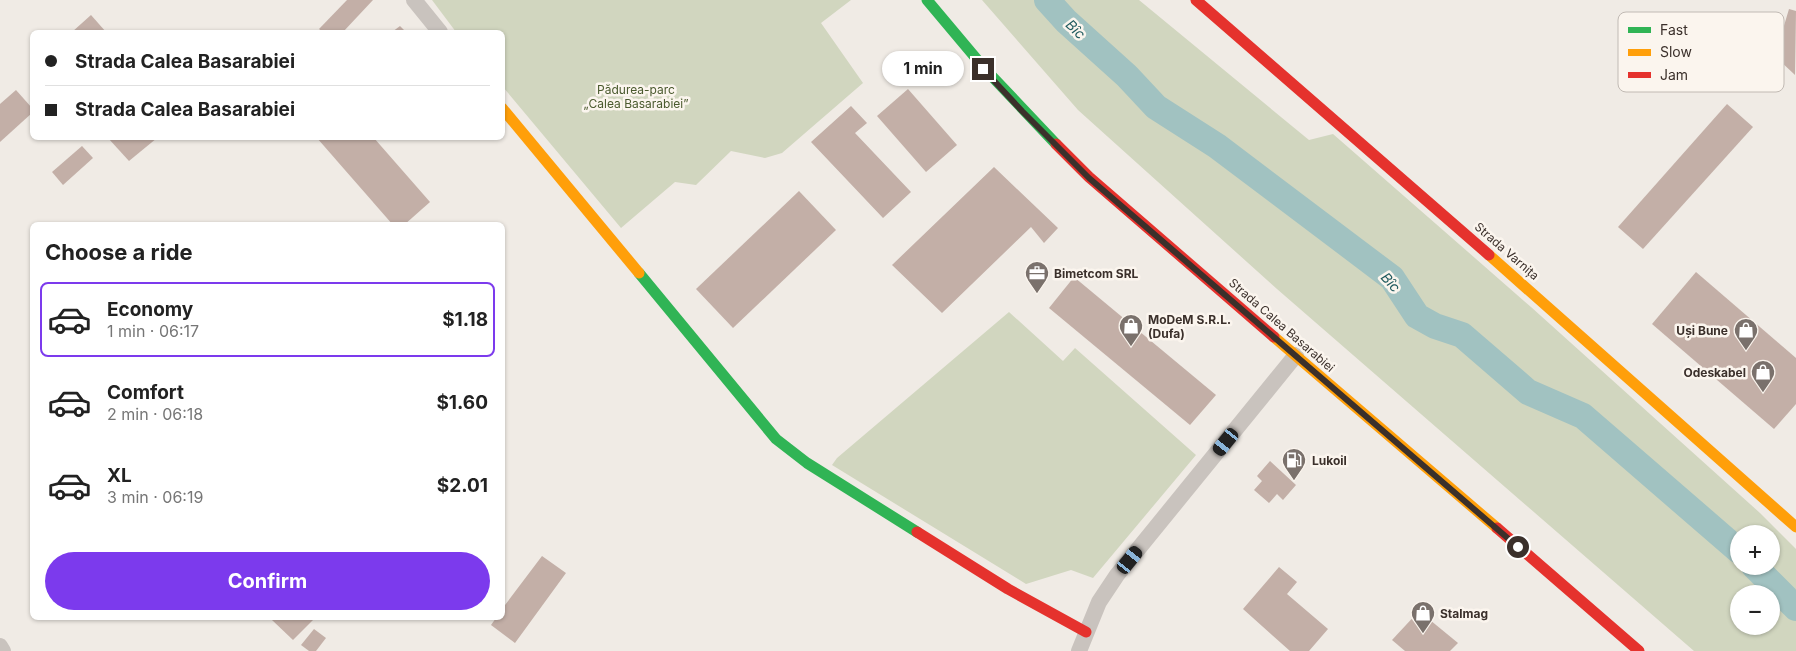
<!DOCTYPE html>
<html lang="en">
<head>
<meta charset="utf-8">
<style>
  :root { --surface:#fff; --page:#f6f6f6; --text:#222; --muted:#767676; --line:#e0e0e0; --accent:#7c3aed }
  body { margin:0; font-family:Inter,sans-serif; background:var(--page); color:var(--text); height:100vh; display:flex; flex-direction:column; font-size:19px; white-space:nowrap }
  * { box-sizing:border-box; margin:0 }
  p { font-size:16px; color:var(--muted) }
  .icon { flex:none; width:28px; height:28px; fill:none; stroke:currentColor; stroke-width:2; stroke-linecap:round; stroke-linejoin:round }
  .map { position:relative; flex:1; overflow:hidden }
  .details { position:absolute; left:30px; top:222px; width:475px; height:398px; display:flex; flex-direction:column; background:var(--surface); border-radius:8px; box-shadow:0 1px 4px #0004 }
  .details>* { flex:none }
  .banner { position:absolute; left:30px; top:30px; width:475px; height:110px; border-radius:8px; box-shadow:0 1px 4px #0004; display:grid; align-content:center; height:110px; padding:0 15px; background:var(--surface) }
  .buttons { position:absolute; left:1730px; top:525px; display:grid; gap:10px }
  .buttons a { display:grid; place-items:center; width:50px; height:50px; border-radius:50%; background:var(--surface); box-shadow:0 1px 4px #0004; font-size:25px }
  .end { position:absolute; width:22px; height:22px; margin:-11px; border:6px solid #3b302b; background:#fff; box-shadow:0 0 0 2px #fff }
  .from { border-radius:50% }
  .bubble { position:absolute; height:35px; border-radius:18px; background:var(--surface); box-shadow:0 1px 4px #0004; font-size:16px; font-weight:700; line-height:35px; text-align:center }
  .car { position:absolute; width:15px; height:30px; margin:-15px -8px; border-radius:6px; box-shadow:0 0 4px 1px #0007; background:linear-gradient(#222 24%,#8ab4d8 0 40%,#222 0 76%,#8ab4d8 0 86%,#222 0) }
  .banner b { display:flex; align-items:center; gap:18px; height:48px; font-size:19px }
  .banner b+b { border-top:1px solid var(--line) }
  .banner i { width:12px; height:12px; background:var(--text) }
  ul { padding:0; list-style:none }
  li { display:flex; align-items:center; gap:15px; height:75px; margin:0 10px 8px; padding:0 5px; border:2px solid transparent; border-radius:8px }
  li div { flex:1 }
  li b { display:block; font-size:19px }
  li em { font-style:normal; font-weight:700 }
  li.current { border-color:var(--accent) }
  li>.icon { width:45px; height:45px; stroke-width:1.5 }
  h2 { padding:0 15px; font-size:22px; line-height:60px }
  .primary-button { display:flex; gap:10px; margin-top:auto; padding:10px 15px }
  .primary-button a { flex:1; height:58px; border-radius:30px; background:var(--accent); color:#fff; font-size:20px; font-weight:700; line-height:58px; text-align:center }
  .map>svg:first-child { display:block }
  .green { fill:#d1d6bf; fill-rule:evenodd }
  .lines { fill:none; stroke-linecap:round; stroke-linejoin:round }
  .river { stroke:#a1c2c1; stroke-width:26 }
  .building { fill:#c3afa7 }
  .street { stroke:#c9c3be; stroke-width:16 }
  .fast { stroke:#30b455; stroke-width:11 }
  .slow { stroke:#ff9f0a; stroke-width:11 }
  .jam { stroke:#e5322d; stroke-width:11 }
  .route { stroke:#3b302b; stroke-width:6 }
  .labels { text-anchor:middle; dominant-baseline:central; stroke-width:5; stroke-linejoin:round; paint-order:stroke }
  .park-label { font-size:12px; fill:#4a5a2e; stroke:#fbf5ee }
  .street-label { font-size:12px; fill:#3b302b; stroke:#fbf5ee }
  .poi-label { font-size:12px; font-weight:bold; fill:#3b302b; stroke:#fbf5ee; text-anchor:start }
  .water-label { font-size:14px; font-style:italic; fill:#1f5a5e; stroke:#fbf5ee }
  .key { fill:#fbf5ee; stroke:#c1bab4; stroke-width:1 }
  .key-label { font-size:14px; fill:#3b302b }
</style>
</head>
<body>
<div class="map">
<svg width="1796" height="651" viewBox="0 0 1796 651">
  <rect width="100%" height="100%" fill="#f0ebe5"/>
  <g class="green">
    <polygon points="432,0 851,0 821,23 863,83 782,153 765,158 731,151 696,185 675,182 621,228 503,87 502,32 456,32"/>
    <path d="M982 0H1139L1309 140 1333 134 1531 307 1760 513 1796 549V651H1694L1277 289 1078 110ZM1739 534H1771V566H1739ZM1739 594H1771V626H1739Z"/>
    <polygon points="1009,312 1063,361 1075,348 1196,455 1093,578 1071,570 1026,584 832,465 837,458"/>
  </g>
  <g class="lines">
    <g class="river">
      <polyline points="1047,0 1066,21 1127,76 1156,107 1217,146 1392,278 1417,316 1435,326 1462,335 1528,392 1583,416 1739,551"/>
      <polyline points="1754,566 1796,608"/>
    </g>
  </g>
  <g class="building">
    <polygon points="347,0 373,0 343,32 323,32 319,29"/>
    <polygon points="1789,9 1796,11 1795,75 1777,58 1782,53 1777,49"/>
    <polygon points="91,15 106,32 72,32"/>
    <polygon points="400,26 406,32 392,32"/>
    <polygon points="908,89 957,145 926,172 877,116"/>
    <polygon points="16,90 32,108 32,113 0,142 0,104"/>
    <polygon points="1727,104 1753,127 1643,249 1618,227"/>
    <polygon points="851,106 867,123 855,133 911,192 883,218 811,142"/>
    <polygon points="108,138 157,138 129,161"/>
    <polygon points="317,138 374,138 430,202 404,225 393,225"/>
    <polygon points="82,146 93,158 63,185 52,172"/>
    <polygon points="994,167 1058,228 1044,243 1031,227 942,313 892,265"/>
    <polygon points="799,191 836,230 733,328 696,289"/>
    <polygon points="1696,272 1796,358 1796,404 1774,429 1652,324"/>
    <polygon points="1074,277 1216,395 1190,425 1049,308"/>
    <polygon points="1270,461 1296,485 1283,500 1277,494 1269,503 1254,490 1262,481 1257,476"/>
    <polygon points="542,556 566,573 515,643 491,625 496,618 502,618 502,609"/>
    <polygon points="1279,567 1297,582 1287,594 1328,629 1309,651 1290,651 1243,609"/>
    <polygon points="1419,611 1458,643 1450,651 1405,651 1392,640"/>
    <polygon points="274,618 315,618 293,640 272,620"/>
    <polygon points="314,629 326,638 316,651 309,651 301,645"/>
  </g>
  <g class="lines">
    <g class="street">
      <polyline points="414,0 440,32"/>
      <polyline points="0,646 3,651"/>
      <polyline points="1079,651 1099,602 1117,575 1296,355"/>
    </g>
    <g class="fast">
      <polyline points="927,0 985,69 1056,144"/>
      <polyline points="639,273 776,439 807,463 917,532"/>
    </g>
    <g class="slow">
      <polyline points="502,108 639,273"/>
      <polyline points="1489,255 1796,527"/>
      <polyline points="1274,337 1497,528"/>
    </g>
    <g class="jam">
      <polyline points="1196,0 1489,255"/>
      <polyline points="1056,144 1089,177 1274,337"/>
      <polyline points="1497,528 1639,651"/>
      <polyline points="917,532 1008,589 1086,632"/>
    </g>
  </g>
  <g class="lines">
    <polyline class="route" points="983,69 1022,111 1089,178 1518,547"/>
  </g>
  <defs>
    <g id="office-pin" transform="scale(1.25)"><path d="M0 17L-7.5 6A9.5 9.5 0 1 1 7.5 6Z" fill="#7a716c" stroke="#fbf5ee"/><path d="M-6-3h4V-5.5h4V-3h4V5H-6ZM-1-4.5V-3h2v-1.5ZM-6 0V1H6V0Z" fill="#fff"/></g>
    <g id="shop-pin" transform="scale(1.25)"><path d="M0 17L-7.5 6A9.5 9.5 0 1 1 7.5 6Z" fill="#7a716c" stroke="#fbf5ee"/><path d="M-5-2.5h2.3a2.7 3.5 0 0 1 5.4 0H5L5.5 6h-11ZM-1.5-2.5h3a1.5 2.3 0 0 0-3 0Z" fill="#fff"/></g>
    <g id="fuel-pin" transform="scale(1.25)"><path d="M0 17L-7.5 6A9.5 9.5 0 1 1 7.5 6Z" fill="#7a716c" stroke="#fbf5ee"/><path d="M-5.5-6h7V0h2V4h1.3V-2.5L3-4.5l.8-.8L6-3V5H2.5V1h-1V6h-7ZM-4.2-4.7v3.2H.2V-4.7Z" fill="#fff"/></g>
  </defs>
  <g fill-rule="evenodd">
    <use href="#office-pin" x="1037" y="273"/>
    <use href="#shop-pin" x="1131" y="326"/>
    <use href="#shop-pin" x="1746" y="330"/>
    <use href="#shop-pin" x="1763" y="372"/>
    <use href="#fuel-pin" x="1294" y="460"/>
    <use href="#shop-pin" x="1423" y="613"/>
  </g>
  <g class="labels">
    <g class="park-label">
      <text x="636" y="89">Pădurea-parc<tspan x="636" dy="14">„Calea Basarabiei”</tspan></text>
    </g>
    <g class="street-label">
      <text transform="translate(1507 251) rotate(41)">Strada Varnița</text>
      <text transform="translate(1282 325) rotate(41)">Strada Calea Basarabiei</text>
    </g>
    <g class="poi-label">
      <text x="1054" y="273">Bimetcom SRL</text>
      <text x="1148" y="319">MoDeM S.R.L.<tspan x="1148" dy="14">(Dufa)</tspan></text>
      <text x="1728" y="330" text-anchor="end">Uși Bune</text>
      <text x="1746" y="372" text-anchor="end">Odeskabel</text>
      <text x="1312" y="460">Lukoil</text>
      <text x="1440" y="613">Stalmag</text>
    </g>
    <g class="water-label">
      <text transform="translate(1076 29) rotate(44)">Bîc</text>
      <text transform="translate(1391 282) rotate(48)">Bîc</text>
    </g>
  </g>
  <rect x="1618" y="12" width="166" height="80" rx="8" class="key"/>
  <rect x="1628" y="27" width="23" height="6" fill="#30b455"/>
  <rect x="1628" y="49" width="23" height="7" fill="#ff9f0a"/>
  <rect x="1628" y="72" width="23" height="6" fill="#e5322d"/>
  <g class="key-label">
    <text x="1660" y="35">Fast</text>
    <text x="1660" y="57">Slow</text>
    <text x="1660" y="80">Jam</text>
  </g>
</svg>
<div class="buttons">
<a>+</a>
<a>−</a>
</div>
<i class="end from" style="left:1518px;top:547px"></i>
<i class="end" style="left:983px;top:69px"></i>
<div class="bubble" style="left:882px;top:51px;width:82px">1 min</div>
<i class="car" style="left:1226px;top:442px;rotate:219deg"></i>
<i class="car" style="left:1130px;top:560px;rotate:39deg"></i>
<div class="banner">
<b><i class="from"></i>Strada Calea Basarabiei</b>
<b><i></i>Strada Calea Basarabiei</b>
</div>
<section class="details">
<h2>Choose a ride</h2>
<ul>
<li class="current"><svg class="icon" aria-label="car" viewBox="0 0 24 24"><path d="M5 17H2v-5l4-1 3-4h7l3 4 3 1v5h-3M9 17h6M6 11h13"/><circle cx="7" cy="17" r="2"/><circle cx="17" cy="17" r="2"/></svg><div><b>Economy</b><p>1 min · 06:17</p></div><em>$1.18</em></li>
<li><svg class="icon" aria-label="car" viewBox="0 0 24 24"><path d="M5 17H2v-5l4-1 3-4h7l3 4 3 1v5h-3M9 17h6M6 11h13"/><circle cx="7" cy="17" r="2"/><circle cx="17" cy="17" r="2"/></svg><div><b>Comfort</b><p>2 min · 06:18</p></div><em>$1.60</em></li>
<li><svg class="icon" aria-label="car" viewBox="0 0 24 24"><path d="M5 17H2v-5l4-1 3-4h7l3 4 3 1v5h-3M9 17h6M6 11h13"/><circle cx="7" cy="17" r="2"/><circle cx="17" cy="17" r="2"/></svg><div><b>XL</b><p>3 min · 06:19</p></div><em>$2.01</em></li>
</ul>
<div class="primary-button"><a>Confirm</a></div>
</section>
</div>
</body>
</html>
